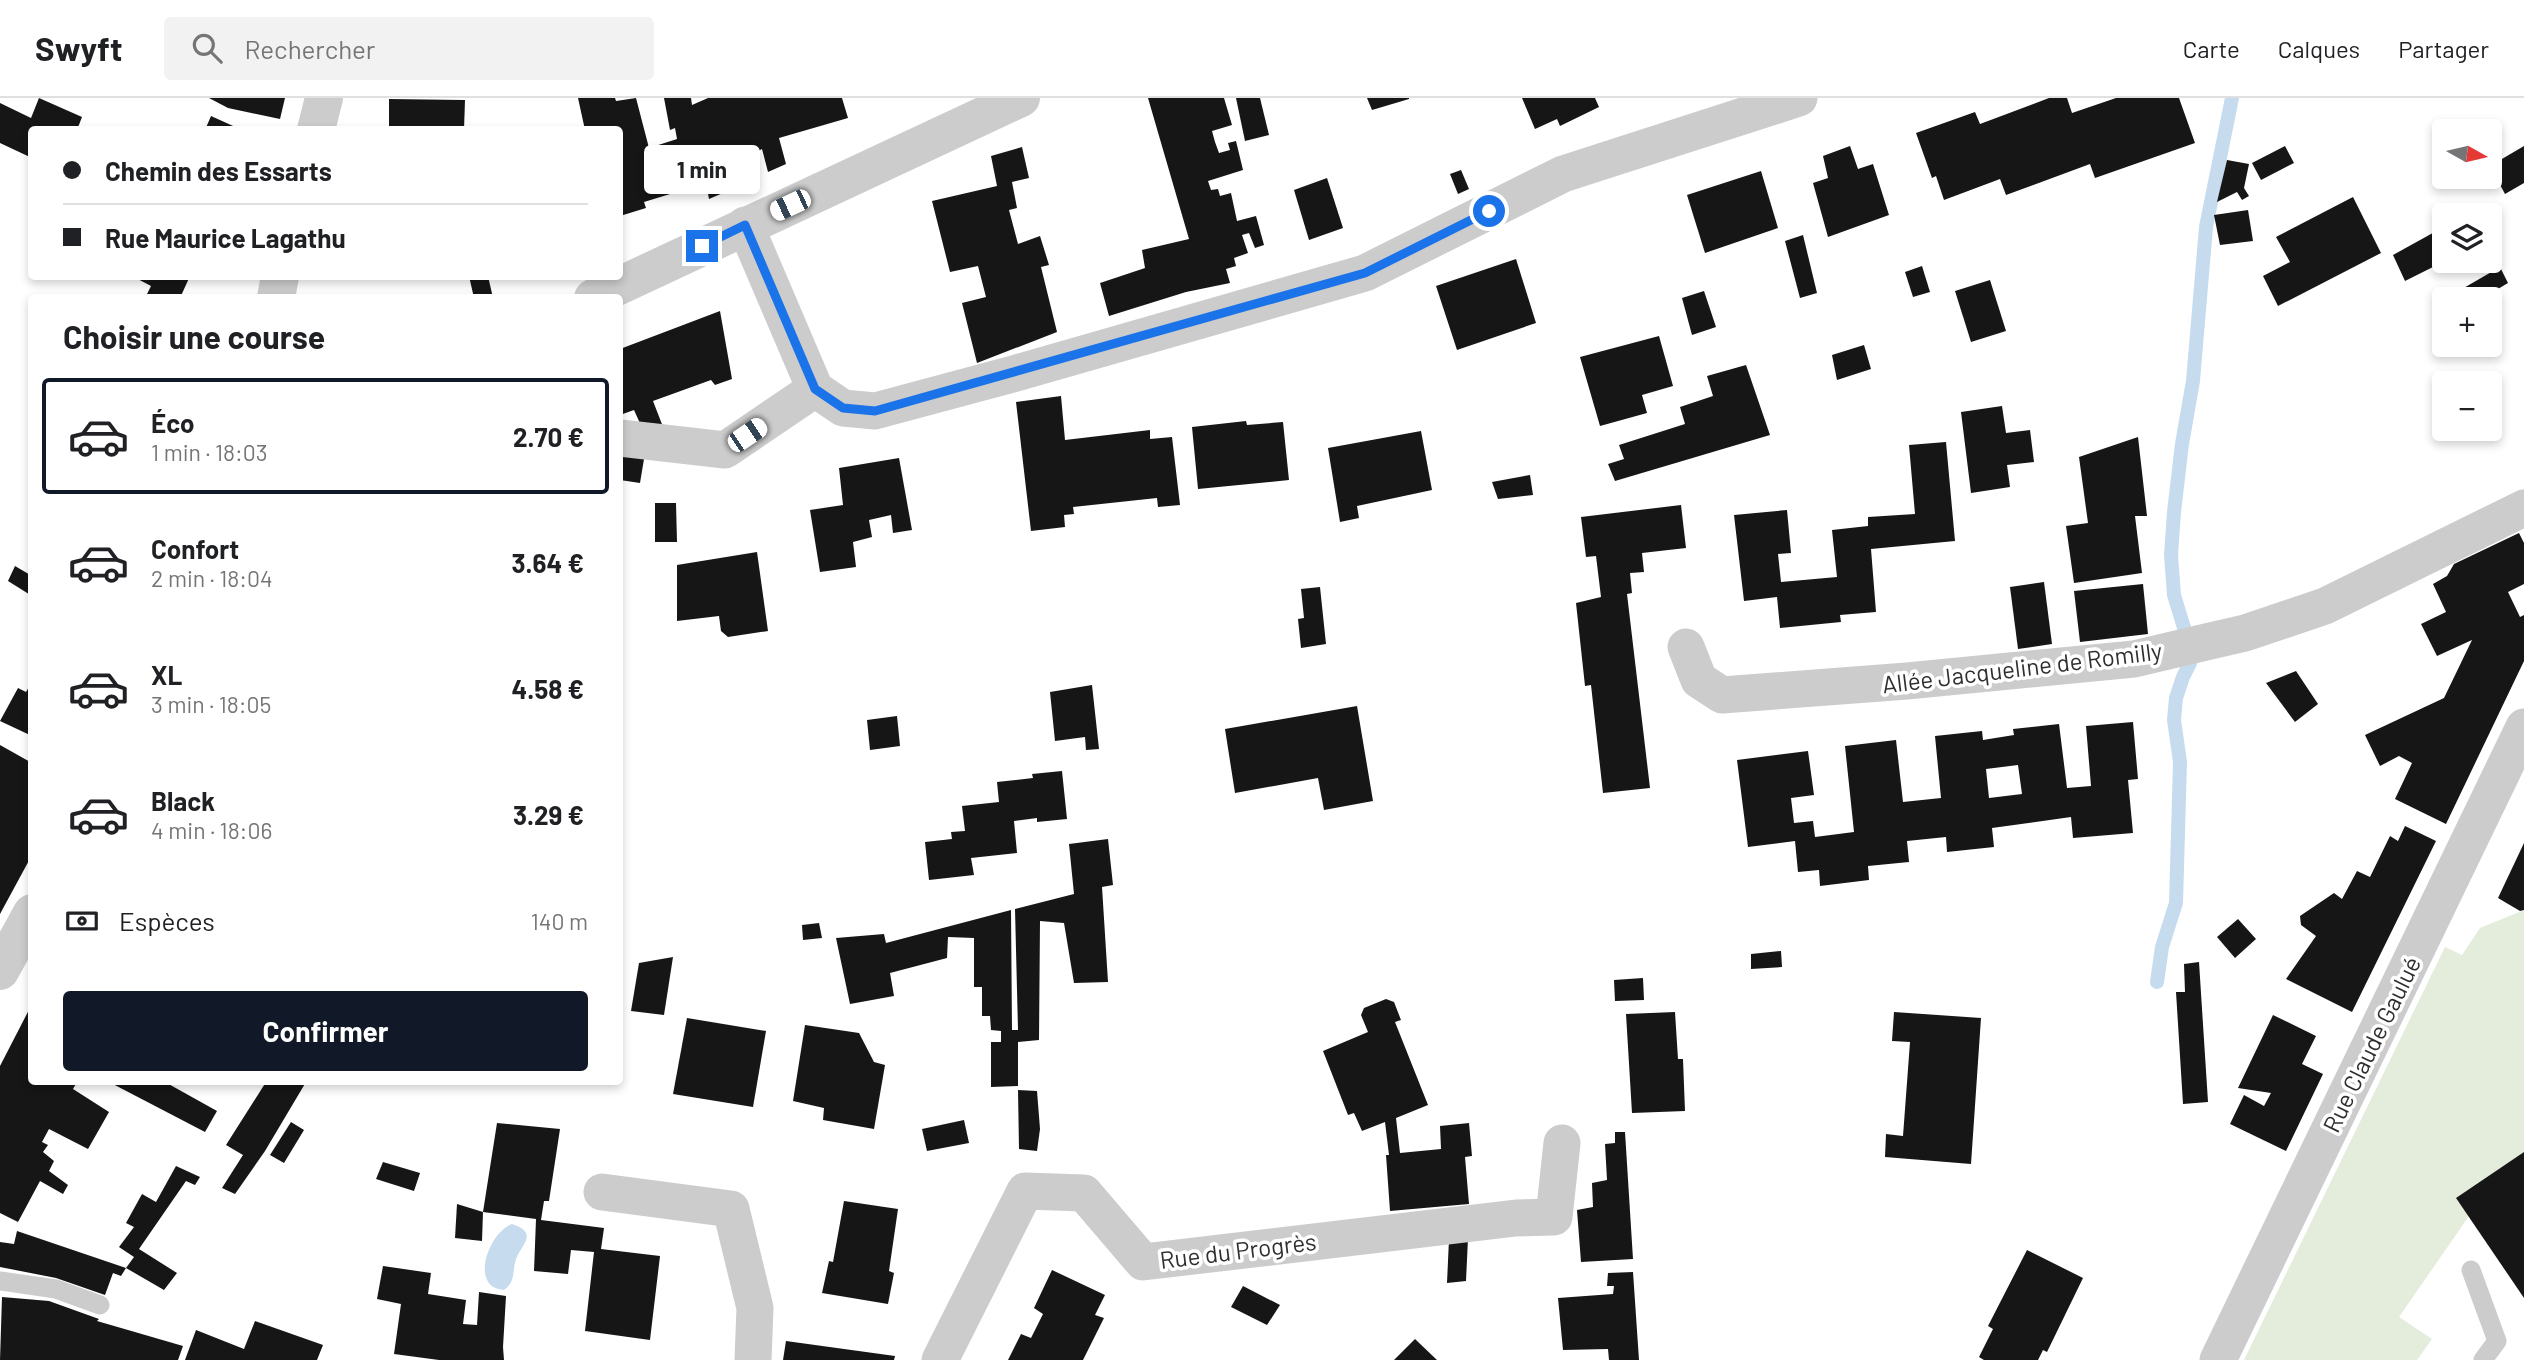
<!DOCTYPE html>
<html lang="fr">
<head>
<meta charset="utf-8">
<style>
  :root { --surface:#fff; --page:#f2f2f2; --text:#202124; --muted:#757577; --line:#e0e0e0; --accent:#111827 }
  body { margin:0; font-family:Barlow,sans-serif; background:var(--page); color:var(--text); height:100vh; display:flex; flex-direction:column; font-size:26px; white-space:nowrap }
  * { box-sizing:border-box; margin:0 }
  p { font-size:23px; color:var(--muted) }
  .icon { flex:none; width:38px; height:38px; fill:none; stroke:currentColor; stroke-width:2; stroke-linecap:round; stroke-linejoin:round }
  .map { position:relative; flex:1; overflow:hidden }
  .sheet { position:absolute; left:28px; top:196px; width:595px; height:791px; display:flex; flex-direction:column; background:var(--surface); border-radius:7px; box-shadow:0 4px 10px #0003 }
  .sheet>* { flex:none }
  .banner { position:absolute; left:28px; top:28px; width:595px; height:154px; border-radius:7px; box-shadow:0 4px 10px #0003; display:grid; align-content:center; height:154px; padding:0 35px; background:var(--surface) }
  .needle { width:46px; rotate:98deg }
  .fabs { position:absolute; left:2432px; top:21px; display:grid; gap:14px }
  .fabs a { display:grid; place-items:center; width:70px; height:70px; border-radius:7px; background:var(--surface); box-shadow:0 4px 10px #0003; font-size:35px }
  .end { position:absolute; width:32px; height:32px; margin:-16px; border:9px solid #1a73e8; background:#fff; box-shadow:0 0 0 4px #fff }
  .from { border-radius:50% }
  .bubble { position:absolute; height:49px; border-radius:7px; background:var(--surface); box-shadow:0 4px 10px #0003; font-size:23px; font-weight:700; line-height:49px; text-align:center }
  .car { position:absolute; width:21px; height:42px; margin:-21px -10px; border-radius:9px; box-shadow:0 0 5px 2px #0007; background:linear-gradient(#fff 24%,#345 0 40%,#fff 0 76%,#345 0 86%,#fff 0) }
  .banner b { display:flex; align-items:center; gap:24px; height:66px; font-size:26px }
  .banner b+b { border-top:2px solid var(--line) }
  .banner i { width:18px; height:18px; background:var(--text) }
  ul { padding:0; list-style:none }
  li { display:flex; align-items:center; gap:21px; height:116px; margin:0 14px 10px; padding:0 21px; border:4px solid transparent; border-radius:7px }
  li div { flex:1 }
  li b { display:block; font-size:26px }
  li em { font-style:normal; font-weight:700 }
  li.on { border-color:var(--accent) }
  li>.icon { width:63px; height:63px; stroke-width:1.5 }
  h2 { padding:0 35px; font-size:32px; line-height:84px }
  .pay { display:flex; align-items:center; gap:18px; height:77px; padding:0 35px; font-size:26px }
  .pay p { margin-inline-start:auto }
  .action { display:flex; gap:14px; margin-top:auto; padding:14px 35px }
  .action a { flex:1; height:80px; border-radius:7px; background:var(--accent); color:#fff; font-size:28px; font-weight:700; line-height:80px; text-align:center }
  header { display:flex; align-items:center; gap:42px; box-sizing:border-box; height:98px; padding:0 35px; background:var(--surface); border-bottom:2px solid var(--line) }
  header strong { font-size:33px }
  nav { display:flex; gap:38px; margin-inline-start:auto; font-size:24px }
  .search { width:490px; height:63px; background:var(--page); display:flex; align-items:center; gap:18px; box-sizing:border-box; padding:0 24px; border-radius:7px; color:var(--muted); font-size:26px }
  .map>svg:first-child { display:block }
  .green { fill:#e4eddc }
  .water { fill:#c6dcee }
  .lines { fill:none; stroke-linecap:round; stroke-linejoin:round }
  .stream { stroke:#c6dcee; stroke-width:14 }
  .building { fill:#161616; fill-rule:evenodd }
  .service { stroke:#ccc; stroke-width:19 }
  .minor { stroke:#ccc; stroke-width:37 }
  .tertiary { stroke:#ccc; stroke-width:38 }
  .route { stroke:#1a73e8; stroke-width:9 }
  .labels { text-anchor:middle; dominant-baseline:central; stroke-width:7; stroke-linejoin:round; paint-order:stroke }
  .street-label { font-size:24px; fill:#2f2f2f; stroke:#fff }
</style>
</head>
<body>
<header>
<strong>Swyft</strong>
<div class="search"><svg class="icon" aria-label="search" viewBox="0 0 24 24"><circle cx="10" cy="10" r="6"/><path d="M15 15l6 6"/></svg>Rechercher</div>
<nav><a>Carte</a><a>Calques</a><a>Partager</a></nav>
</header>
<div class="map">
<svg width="2524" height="1262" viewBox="0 0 2524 1262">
  <rect width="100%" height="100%" fill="#fff"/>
  <polygon class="green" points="2524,812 2524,1054 2456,1100 2469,1118 2399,1219 2432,1241 2417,1262 2244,1262 2445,849 2462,857 2480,830"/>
  <path class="water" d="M512 1126C539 1135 522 1146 516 1161 512 1173 516 1184 504 1192 469 1190 488 1135 512 1126Z"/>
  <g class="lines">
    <g class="stream">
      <polyline points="2185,533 2174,497 2171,457 2174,414 2182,346 2193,283 2206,129 2232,0"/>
      <polyline points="2157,884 2162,849 2176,805 2180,664 2174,622 2176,600 2183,579 2190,565"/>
    </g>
  </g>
  <g class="building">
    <polygon points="39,0 82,19 77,32 32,32 32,60 0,45 0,5 31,20"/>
    <polygon points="209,0 285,0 280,21 228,10"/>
    <polygon points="578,0 615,0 616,3 636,0 649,50 677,41 675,30 670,32 664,0 691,0 692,7 708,0 842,0 848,20 779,40 786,66 768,74 762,51 720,73 730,92 709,101 706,85 644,104 646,110 620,118 620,32 585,32"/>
    <polygon points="1148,0 1224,0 1232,27 1212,33 1215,44 1219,55 1230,52 1228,45 1236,43 1243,72 1208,83 1211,92 1218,91 1220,98 1231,95 1237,123 1256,118 1264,147 1255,150 1249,135 1242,137 1248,155 1234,160 1236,168 1226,171 1230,185 1186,194 1109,218 1100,185 1145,170 1142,152 1189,141"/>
    <polygon points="1236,0 1260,0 1269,37 1245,43"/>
    <polygon points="1367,0 1409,0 1409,1 1372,12"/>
    <polygon points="1522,0 1595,0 1599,9 1560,28 1557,21 1535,31"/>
    <polygon points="2049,0 2067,0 2072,15 2116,0 2179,0 2195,45 2095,80 2090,66 2006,97 2000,81 1944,102 1936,78 1932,80 1916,35 1975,14 1980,26"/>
    <polygon points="389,1 465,2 464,32 389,32"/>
    <polygon points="211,18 242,32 205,32"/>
    <polygon points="1850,48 1858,71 1873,66 1889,117 1828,139 1813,85 1828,80 1823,58"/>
    <polygon points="2285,48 2294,65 2261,82 2252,65"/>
    <polygon points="2524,48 2524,85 2505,96 2490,68"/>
    <polygon points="1022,49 1029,80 1012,84 1017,110 1009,112 1018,146 1040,138 1049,167 1041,169 1057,234 977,265 962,205 986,199 978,168 950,174 932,103 997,88 991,58"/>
    <polygon points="2227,62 2249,66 2244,90 2249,98 2242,102 2237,94 2217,104"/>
    <polygon points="1461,72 1469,91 1458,96 1450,76"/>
    <polygon points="1761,73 1778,130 1705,155 1687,97"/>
    <polygon points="1327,80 1343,130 1309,142 1294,92"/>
    <polygon points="2353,99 2381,155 2278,208 2263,178 2290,164 2276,139"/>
    <polygon points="2248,112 2253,143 2220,147 2214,117"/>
    <polygon points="2440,131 2445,145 2445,163 2405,183 2393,157"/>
    <polygon points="1803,137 1817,195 1800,200 1785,143"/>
    <polygon points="1516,161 1536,225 1457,252 1436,188"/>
    <polygon points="1922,168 1930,194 1913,199 1905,174"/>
    <polygon points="2500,169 2508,185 2481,201 2466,201 2462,191"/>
    <polygon points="132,178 190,178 180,200 145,200 151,188"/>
    <polygon points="469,178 488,178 493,200 474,200"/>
    <polygon points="1990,182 2006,233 1971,244 1955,193"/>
    <polygon points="1704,193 1716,229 1692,237 1682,200"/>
    <polygon points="720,213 732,281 715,287 711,282 653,303 665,334 643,332 634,312 620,317 620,251"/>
    <polygon points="1659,238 1673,288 1642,297 1647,315 1600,328 1580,259"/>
    <polygon points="1864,247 1871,271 1837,282 1832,257"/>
    <polygon points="1746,267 1770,337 1615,383 1608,366 1624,361 1619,347 1685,326 1680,309 1713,298 1707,278"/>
    <polygon points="1061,298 1065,342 1150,332 1150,341 1172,339 1180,407 1158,409 1157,400 1073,409 1074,416 1064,417 1065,429 1031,433 1016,304"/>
    <polygon points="2002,308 2006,335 2030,332 2034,364 2007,367 2010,389 1971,395 1961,314"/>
    <polygon points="1246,323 1247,327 1283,324 1289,382 1198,391 1192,329"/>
    <polygon points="1421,333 1432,392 1357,408 1359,420 1340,424 1328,350"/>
    <polygon points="2138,339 2147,418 2135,418 2142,475 2074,485 2066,428 2088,425 2079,359"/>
    <polygon points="1946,344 1955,443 1871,451 1876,514 1840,517 1841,524 1780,530 1777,499 1744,503 1734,417 1787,412 1791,455 1778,456 1781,484 1837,479 1832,432 1868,428 1868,419 1915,416 1909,347"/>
    <polygon points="620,357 644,361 640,385 620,382"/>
    <polygon points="899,360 912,432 893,435 891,417 869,422 872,439 853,444 856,469 820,474 810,412 843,407 839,370"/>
    <polygon points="1530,377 1533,397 1498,401 1492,384"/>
    <polygon points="655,405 676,405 677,444 655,444"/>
    <polygon points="1681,407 1686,450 1642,455 1644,474 1630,475 1632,495 1627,496 1650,690 1603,695 1591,587 1585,588 1576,505 1601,499 1596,458 1586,459 1581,419"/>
    <polygon points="2519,435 2524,445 2524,486 2508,494 2520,519 2524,517 2524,563 2446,726 2395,701 2412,665 2399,658 2380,668 2365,637 2444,600 2472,542 2437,558 2421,526 2446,514 2433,486 2447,478 2454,466"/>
    <polygon points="757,454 768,533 728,539 721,533 719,518 677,523 677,467"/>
    <polygon points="15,468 32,478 32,498 8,483"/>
    <polygon points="2044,484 2052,546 2018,551 2010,489"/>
    <polygon points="2143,486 2148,536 2080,544 2074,493"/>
    <polygon points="1320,489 1326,546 1301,550 1298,521 1304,520 1301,491"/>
    <polygon points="2296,573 2318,606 2295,624 2266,585"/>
    <polygon points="32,584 32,638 0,623 18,590 26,594"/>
    <polygon points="1092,587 1099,651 1086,652 1085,639 1055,643 1050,594"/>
    <polygon points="1357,608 1373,703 1324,712 1318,680 1235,695 1225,631"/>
    <polygon points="897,618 900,648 870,652 867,622"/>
    <path d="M2133 624 2138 681 2128 682 2133 735 2073 740 2071 719 1992 730 1994 749 1947 754 1946 739 1907 743 1909 764 1868 768 1869 782 1820 788 1819 772 1798 774 1795 743 1748 749 1737 662 1808 653 1814 697 1791 700 1794 725 1813 723 1815 739 1854 734 1845 648 1896 642 1903 704 1941 700 1935 638 1982 633 1983 642 2014 637 2013 631 2059 626 2067 690 2091 688 2086 628ZM2018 667 2022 696 1989 700 1986 671Z"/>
    <polygon points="0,647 32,665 32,757 0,816"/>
    <polygon points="1062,673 1067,721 1037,724 1037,720 1014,723 1017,755 971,760 974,777 929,782 925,744 952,741 951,734 965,733 962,708 999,704 997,684 1033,680 1032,676"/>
    <polygon points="2405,728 2436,743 2352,914 2286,881 2316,838 2301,827 2300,818 2334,795 2342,801 2357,773 2370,779 2390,738 2398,743"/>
    <polygon points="1108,741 1113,787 1102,789 1108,884 1074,885 1064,825 1040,823 1039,942 1018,944 1018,988 991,989 991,944 1001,944 1001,933 991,932 990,918 982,918 982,889 974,889 974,840 948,839 947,860 890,875 894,898 850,906 836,840 884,836 886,845 1011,812 1012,932 1018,932 1015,811 1074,796 1069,746"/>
    <polygon points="2524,745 2524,812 2520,813 2498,800"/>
    <polygon points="2238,821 2256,841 2235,860 2217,839"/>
    <polygon points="819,825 822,840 803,842 802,827"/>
    <polygon points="1781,853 1782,869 1751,871 1751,856"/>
    <polygon points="673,859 664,917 631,913 639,865"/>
    <polygon points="2199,864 2208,1004 2183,1006 2176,894 2185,894 2184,866"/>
    <polygon points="1643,880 1644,902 1615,903 1614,882"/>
    <polygon points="1386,901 1394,904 1401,922 1395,924 1428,1007 1396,1020 1400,1055 1441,1051 1440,1028 1469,1025 1472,1058 1465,1059 1469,1106 1390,1113 1386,1057 1389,1057 1385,1024 1362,1033 1354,1015 1348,1017 1323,953 1368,934 1361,917 1364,910"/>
    <polygon points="32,906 32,984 77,984 73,991 109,1014 88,1051 49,1031 42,1044 48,1047 43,1054 54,1063 49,1073 68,1087 63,1096 40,1083 18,1124 0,1115 0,968"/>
    <polygon points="1675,914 1678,961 1683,961 1685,1013 1632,1015 1626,916"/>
    <polygon points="1894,914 1981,920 1971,1066 1885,1059 1886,1036 1903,1038 1910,944 1892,943"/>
    <polygon points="2273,917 2316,938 2302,966 2323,976 2286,1053 2230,1026 2244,997 2264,1008 2271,995 2238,990"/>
    <polygon points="687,920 766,933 753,1009 673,996"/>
    <polygon points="805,927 859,935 874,964 885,967 874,1031 823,1022 824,1010 793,1003"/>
    <polygon points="109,984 165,984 217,1013 205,1034"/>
    <polygon points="266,984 306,984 265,1053 235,1096 222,1090 243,1057 226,1047"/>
    <polygon points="1018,992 1037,993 1040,1031 1037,1053 1019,1051"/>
    <polygon points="964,1022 969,1045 927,1053 922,1031"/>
    <polygon points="291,1024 304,1032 284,1065 270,1057"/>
    <polygon points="497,1025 560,1031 549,1103 544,1103 541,1122 604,1130 601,1151 660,1158 650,1242 585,1233 594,1154 571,1152 568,1176 534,1173 536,1121 483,1114"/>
    <polygon points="1615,1034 1625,1034 1633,1161 1581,1164 1577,1112 1593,1109 1592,1085 1607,1082 1605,1046 1615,1045"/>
    <polygon points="2524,1054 2524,1200 2456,1100"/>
    <polygon points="383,1064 420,1075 414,1093 376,1081"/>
    <polygon points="176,1068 200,1079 195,1087 186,1083 139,1151 177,1175 164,1192 126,1170 121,1178 113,1175 105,1197 56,1180 0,1169 0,1144 14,1146 17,1133 126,1170 134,1159 119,1149 134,1129 126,1125 142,1096 156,1104"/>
    <polygon points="844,1103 898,1111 889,1173 894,1175 888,1206 822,1195 829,1163 833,1164"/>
    <polygon points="457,1106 483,1114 482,1143 455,1140"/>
    <polygon points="1468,1140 1466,1183 1447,1185 1449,1141"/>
    <polygon points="2027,1152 2083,1180 2047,1254 2043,1252 2038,1262 1984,1262 1979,1259 1993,1231 1988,1228"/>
    <polygon points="383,1168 431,1175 428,1196 466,1202 463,1226 477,1227 479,1194 506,1198 503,1249 504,1262 439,1262 394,1256 401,1206 377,1201"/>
    <polygon points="1052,1172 1105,1197 1095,1217 1104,1220 1083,1262 1008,1262 1021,1236 1031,1240 1043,1216 1034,1210"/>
    <polygon points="1633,1174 1639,1262 1609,1262 1608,1251 1563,1252 1558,1200 1613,1196 1614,1188 1607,1188 1608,1175"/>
    <polygon points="1243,1188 1280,1207 1267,1227 1231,1209"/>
    <polygon points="2,1199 49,1203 99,1221 97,1223 183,1248 178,1262 0,1262"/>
    <polygon points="255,1223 323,1247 317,1262 185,1262 196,1232 244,1251"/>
    <polygon points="1415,1241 1437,1262 1394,1262"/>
    <polygon points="786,1243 895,1258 894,1262 783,1262"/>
  </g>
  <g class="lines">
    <g class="service">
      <polyline points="2471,1172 2497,1243 2483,1262"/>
      <polyline points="0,1183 56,1191 100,1207"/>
    </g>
    <g class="minor">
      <polyline points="745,127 815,291 843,310 875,313 1013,276 1365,175 1563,76 1799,0"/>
      <polyline points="620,340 725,352 815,291"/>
      <polyline points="1686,549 1699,582 1722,597 1907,583 2134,561 2206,544 2245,535 2325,508 2524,410"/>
      <polyline points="602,1094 731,1111 755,1210 753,1262"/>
      <polyline points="940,1262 1025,1093 1084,1095 1143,1164 1516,1120 1554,1119 1562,1045"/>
      <polyline points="2218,1262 2524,629"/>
    </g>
    <g class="tertiary">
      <polyline points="316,32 324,0"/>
      <polyline points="276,200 280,178"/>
      <polyline points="593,200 1021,0"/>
      <polyline points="0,873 32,815"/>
    </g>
  </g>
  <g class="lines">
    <polyline class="route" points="702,148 745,127 815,291 843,310 875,313 1365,175 1489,113"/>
  </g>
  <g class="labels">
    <g class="street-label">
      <text transform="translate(2022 569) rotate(-7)">Allée Jacqueline de Romilly</text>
      <text transform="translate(2371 946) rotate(-64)">Rue Claude Gaulué</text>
      <text transform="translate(1238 1152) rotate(-7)">Rue du Progrès</text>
    </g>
  </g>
</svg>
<div class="fabs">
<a><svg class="needle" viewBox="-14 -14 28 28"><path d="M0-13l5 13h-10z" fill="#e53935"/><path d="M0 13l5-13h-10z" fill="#757577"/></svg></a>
<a><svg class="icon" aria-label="layers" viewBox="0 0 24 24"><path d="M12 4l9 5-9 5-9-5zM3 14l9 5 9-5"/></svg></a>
<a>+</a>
<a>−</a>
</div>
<i class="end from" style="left:1489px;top:113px"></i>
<i class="end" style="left:702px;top:148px"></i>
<div class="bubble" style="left:644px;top:47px;width:116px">1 min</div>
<i class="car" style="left:790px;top:107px;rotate:245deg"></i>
<i class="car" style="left:747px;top:337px;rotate:56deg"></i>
<div class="banner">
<b><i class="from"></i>Chemin des Essarts</b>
<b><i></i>Rue Maurice Lagathu</b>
</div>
<section class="sheet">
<h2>Choisir une course</h2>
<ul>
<li class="on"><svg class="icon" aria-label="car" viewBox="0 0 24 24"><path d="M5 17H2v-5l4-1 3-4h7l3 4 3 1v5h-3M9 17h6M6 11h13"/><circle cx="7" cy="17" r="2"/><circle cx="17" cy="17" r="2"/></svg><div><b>Éco</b><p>1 min · 18:03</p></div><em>2.70 €</em></li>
<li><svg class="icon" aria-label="car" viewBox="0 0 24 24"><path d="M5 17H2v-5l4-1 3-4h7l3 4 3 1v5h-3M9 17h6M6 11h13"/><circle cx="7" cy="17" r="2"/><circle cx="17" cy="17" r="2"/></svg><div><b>Confort</b><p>2 min · 18:04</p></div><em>3.64 €</em></li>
<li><svg class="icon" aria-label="car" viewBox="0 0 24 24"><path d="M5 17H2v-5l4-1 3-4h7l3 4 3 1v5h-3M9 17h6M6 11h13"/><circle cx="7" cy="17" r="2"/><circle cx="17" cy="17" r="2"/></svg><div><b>XL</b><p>3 min · 18:05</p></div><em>4.58 €</em></li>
<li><svg class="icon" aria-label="car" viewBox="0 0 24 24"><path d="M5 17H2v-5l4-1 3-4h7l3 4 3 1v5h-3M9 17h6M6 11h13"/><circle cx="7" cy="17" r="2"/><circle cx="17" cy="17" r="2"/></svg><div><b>Black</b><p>4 min · 18:06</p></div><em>3.29 €</em></li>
</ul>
<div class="pay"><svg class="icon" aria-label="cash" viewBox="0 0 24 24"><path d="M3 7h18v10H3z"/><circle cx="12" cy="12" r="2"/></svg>Espèces<p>140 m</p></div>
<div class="action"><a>Confirmer</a></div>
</section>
</div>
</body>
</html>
